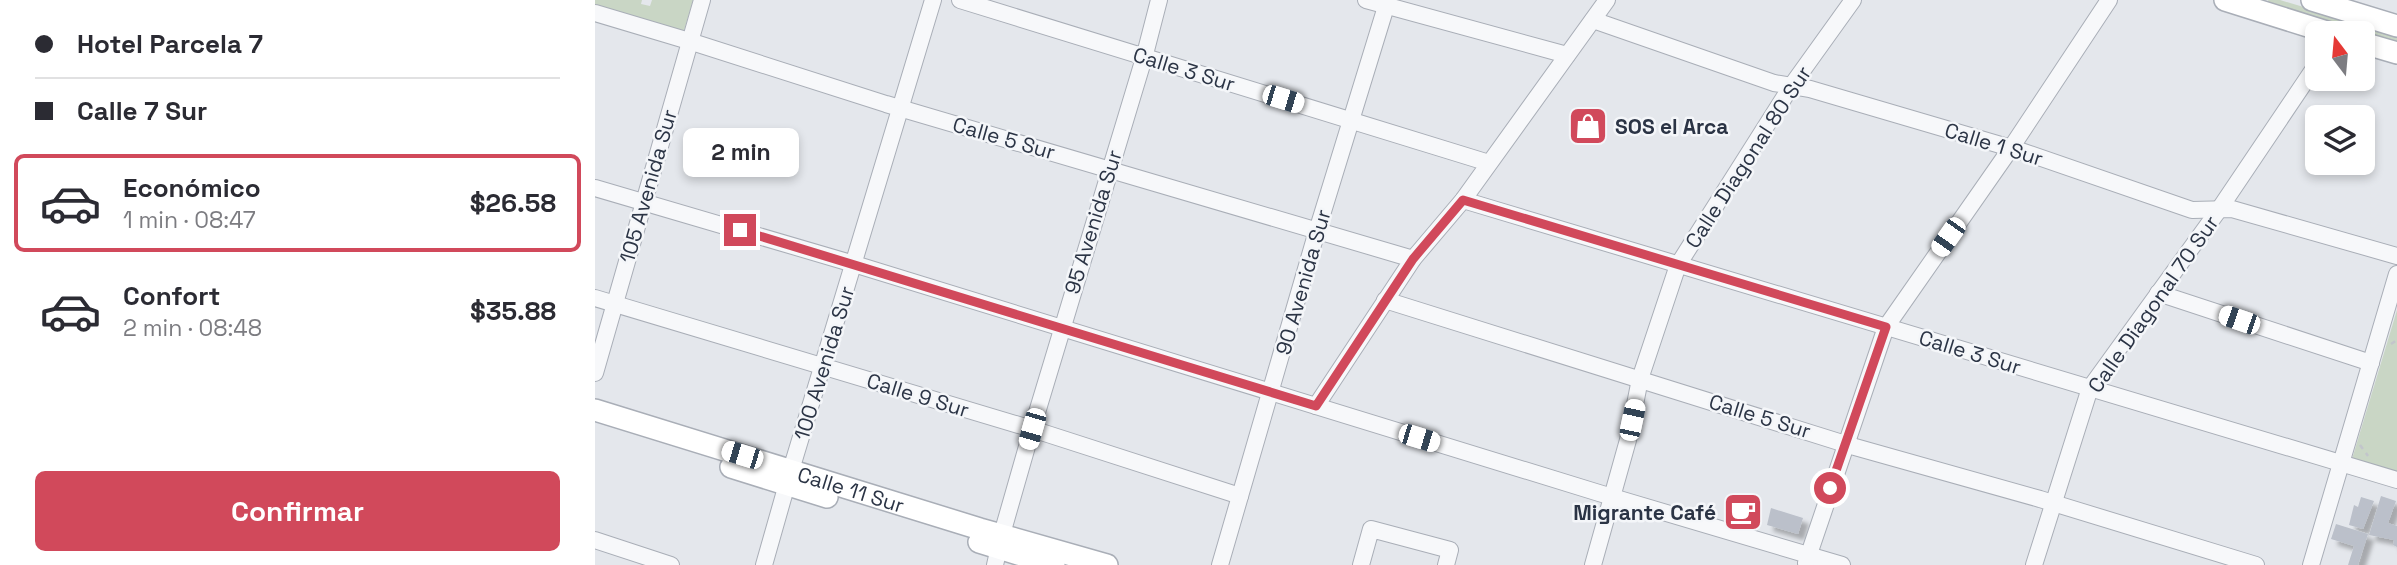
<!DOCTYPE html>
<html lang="es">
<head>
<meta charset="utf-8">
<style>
  :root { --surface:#fff; --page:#f7f7f7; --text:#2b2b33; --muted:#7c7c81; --line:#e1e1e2; --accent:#d1495b }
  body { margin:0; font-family:"Space Grotesk",sans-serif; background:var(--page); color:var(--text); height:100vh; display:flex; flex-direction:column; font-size:26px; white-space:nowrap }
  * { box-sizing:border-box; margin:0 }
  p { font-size:23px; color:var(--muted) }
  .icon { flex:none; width:38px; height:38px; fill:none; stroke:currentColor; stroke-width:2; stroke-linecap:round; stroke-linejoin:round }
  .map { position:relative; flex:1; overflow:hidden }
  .drawer { display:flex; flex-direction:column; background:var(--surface); width:595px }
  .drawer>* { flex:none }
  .hud { display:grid; align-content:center; height:154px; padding:0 35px; background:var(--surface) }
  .needle { width:46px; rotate:344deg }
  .fabs { position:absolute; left:1710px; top:21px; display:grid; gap:14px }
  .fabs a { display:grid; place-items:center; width:70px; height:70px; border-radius:10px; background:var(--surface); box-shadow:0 4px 10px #0003; font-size:35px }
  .end { position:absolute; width:32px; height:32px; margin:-16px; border:9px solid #d1495b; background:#fff; box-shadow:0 0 0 4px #fff }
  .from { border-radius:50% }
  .bubble { position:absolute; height:49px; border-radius:10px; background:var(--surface); box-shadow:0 4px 10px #0003; font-size:23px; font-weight:700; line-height:49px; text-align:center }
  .car { position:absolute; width:21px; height:42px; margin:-21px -10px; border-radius:9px; box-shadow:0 0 5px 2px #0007; background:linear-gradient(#fff 24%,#345 0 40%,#fff 0 76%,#345 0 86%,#fff 0) }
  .hud b { display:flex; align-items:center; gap:24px; height:66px; font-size:26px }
  .hud b+b { border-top:2px solid var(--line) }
  .hud i { width:18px; height:18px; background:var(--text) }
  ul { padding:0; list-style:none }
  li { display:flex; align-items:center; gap:21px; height:98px; margin:0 14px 10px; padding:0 21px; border:4px solid transparent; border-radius:10px }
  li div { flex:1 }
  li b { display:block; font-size:26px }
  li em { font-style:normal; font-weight:700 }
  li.current { border-color:var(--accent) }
  li>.icon { width:63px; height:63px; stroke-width:1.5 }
  .cta { display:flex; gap:14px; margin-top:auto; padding:14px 35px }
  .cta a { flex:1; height:80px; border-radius:10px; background:var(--accent); color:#fff; font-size:28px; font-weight:700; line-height:80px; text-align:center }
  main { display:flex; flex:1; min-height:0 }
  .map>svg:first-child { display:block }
  .green { fill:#c9d6c5 }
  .building { fill:#bbc0ca; filter:url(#shadow) }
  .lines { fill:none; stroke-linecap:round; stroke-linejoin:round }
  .street-casing { stroke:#a9aeb7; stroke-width:18 }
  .secondary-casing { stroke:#a9aeb7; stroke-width:24 }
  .path { stroke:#c2c5cb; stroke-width:2.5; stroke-dasharray:5 5; stroke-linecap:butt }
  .street { stroke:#f7f8fa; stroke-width:16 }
  .secondary { stroke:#fff; stroke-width:21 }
  .route { stroke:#d1495b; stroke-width:9 }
  .labels { text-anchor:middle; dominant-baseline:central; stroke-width:5; stroke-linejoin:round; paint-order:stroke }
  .street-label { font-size:21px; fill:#2b3445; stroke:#f4f6f9 }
  .poi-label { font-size:21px; font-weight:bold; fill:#2b3445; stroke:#f4f6f9; text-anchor:start }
</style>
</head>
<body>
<main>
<section class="drawer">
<div class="hud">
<b><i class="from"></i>Hotel Parcela 7</b>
<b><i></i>Calle 7 Sur</b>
</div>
<ul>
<li class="current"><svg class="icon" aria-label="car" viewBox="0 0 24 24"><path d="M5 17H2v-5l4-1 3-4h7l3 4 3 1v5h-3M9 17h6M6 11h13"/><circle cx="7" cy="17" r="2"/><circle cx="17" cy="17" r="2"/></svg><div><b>Económico</b><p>1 min · 08:47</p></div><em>$26.58</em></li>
<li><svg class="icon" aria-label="car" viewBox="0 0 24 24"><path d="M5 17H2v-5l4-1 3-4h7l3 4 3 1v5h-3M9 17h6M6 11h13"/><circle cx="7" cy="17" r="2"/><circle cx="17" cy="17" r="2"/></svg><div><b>Confort</b><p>2 min · 08:48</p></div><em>$35.88</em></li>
</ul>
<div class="cta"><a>Confirmar</a></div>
</section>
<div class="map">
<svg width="1802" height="565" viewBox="0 0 1802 565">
  <defs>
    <filter id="shadow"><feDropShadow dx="6" dy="6" stdDeviation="2" flood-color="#0004"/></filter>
  </defs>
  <rect width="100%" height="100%" fill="#e4e7ec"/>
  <g class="green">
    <polygon points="0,0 47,0 46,4 55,6 57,0 98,0 88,34 0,7"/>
    <polygon points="1673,0 1685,0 1802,35 1802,45 1675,6"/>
    <polygon points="1802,310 1802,472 1757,459"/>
  </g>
  <g class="building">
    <polygon points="1786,496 1801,501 1793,523 1802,526 1802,547 1798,545 1799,540 1774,535"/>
    <polygon points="1766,497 1779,501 1768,529 1754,525 1759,505 1763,507"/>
    <polygon points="1176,508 1208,518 1203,534 1172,525"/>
    <polygon points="1741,524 1773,534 1763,565 1753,565 1759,546 1736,539"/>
  </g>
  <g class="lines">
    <g class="street-casing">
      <g id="street">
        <polyline points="365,0 894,163"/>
        <polyline points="771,0 972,55"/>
        <polyline points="0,13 94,41 291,104 818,259"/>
        <polyline points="998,20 1179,83 1215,89 1426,151 1597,210 1637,209 1802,256"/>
        <polyline points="0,188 259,264 1004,493 1247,565"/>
        <polyline points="868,200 1802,480"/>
        <polyline points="1563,293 1776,363"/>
        <polyline points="0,298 437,429 645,496"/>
        <polyline points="790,300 1260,447 1445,499 1661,565"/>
        <polyline points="0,373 107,0"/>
        <polyline points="721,406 818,259 868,200 1012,0"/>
        <polyline points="0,540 76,565"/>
        <polyline points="1211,563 1291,327 1416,148 1514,0"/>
        <polyline points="169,565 196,470 338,0"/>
        <polyline points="400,565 407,534 437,429 549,58 564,0"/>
        <polyline points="625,565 722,231 793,0"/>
        <polyline points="766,565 776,529 855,550 851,565"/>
        <polyline points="998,565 1033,440 1045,379 1083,265 1197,85 1258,0"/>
        <polyline points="1439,565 1495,388 1623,211 1722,64"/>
        <polyline points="1716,565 1802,274"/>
      </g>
    </g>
    <g class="secondary-casing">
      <g id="secondary">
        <polyline points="1630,0 1735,33"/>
        <polyline points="1717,0 1802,26"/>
        <polyline points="1768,43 1802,53"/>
        <path id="s1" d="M0 410 385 529 512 565"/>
        <polyline points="136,467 232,497"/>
        <polyline points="384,542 459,565"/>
      </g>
    </g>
    <g class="path">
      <polyline points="1796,344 1802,340"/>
      <polyline points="1765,445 1773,456"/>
    </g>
    <use href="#street" class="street"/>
    <use href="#secondary" class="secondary"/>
  </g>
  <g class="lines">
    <polyline class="route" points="145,230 721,406 818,259 868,200 1291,327 1235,488"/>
  </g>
  <defs>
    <g id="shop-square" transform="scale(2.0125)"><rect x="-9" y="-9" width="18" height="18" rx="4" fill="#d1495b" stroke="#f4f6f9"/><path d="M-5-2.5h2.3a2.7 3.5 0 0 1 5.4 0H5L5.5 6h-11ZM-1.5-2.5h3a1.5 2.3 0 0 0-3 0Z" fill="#fff"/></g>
    <g id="cafe-square" transform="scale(2.0125)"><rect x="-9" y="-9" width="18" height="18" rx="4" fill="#d1495b" stroke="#f4f6f9"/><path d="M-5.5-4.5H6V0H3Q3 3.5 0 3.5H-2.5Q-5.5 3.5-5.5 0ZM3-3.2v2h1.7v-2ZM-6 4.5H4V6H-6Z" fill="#fff"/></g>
  </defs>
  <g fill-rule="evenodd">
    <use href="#shop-square" x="993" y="126"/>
    <use href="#cafe-square" x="1148" y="512"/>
  </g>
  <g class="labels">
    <g class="street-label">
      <text transform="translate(589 69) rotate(17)">Calle 3 Sur</text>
      <text transform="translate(409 138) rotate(16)">Calle 5 Sur</text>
      <text transform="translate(1399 144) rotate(17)">Calle 1 Sur</text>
      <text transform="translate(1153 157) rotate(-57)">Calle Diagonal 80 Sur</text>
      <text transform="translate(53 186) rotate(-74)">105 Avenida Sur</text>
      <text transform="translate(498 222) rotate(-73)">95 Avenida Sur</text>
      <text transform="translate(708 282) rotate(-74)">90 Avenida Sur</text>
      <text transform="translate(1558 304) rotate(-55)">Calle Diagonal 70 Sur</text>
      <text transform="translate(1375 352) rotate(17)">Calle 3 Sur</text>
      <text transform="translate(229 363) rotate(-73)">100 Avenida Sur</text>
      <text transform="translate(323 395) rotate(17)">Calle 9 Sur</text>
      <text transform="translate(1165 416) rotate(17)">Calle 5 Sur</text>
      <text stroke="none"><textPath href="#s1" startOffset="268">Calle 11 Sur</textPath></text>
    </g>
    <g class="poi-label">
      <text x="1020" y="126">SOS el Arca</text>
      <text x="1121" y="512" text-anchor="end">Migrante Café</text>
    </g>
  </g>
</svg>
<div class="fabs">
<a><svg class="needle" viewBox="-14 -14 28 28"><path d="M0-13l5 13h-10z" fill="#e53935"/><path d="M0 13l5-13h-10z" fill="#7c7c81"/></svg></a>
<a><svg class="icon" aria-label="layers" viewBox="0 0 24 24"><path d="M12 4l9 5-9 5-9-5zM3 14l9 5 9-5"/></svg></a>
</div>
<i class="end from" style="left:1235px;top:488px"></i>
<i class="end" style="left:145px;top:230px"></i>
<div class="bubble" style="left:88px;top:128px;width:116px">2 min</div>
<i class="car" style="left:688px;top:99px;rotate:107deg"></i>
<i class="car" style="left:1353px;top:237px;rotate:215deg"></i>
<i class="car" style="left:1644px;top:320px;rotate:289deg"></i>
<i class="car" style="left:1037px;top:420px;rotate:12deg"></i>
<i class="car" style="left:437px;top:429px;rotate:196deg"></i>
<i class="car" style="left:824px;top:438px;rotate:107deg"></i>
<i class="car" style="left:147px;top:455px;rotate:287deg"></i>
</div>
</main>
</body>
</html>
